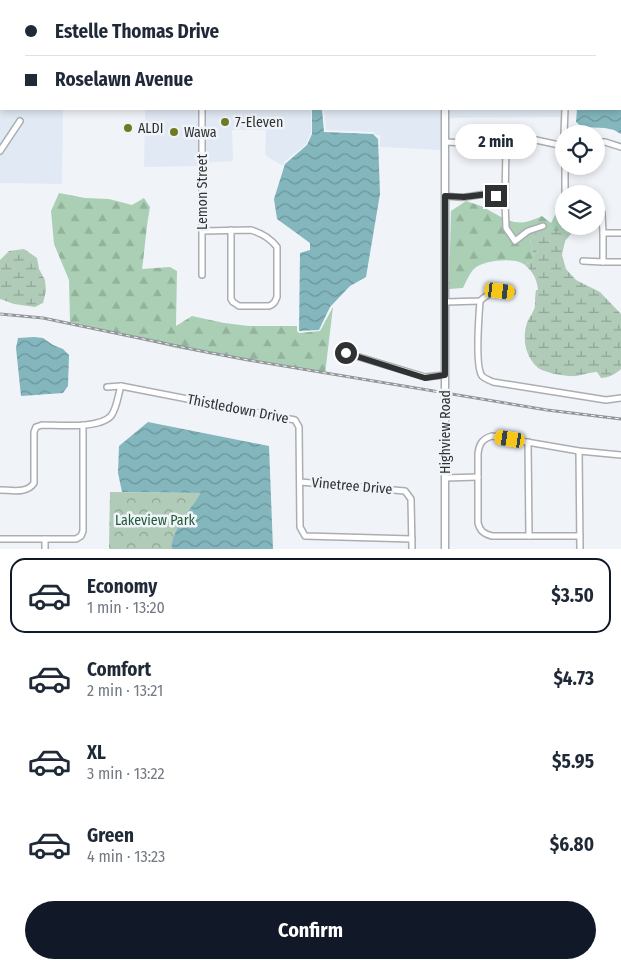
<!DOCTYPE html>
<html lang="en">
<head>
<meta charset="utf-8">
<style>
  :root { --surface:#fff; --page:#f6f6f7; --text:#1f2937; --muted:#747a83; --line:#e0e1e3; --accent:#111827 }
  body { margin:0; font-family:"Fira Sans Condensed",sans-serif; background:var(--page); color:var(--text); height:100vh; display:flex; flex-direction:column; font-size:19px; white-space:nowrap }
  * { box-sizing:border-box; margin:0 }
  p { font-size:16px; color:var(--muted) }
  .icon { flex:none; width:28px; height:28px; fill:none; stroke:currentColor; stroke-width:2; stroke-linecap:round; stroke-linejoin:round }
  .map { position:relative; height:549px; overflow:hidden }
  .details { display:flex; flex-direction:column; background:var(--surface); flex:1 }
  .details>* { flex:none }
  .top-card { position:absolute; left:0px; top:0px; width:621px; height:110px; box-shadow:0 2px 8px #0003; display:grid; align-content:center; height:110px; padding:0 25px; background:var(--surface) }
  .controls { position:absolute; left:555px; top:125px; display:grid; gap:10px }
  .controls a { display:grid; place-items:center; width:50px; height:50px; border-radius:50%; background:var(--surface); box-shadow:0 2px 8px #0003; font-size:25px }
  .end { position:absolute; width:22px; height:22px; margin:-11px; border:6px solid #2f3132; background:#fff; box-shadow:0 0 0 2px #fff }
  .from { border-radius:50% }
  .bubble { position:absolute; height:35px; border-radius:18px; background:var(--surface); box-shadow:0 2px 8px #0003; font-size:16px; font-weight:700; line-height:35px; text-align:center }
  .car { position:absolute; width:15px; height:30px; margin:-15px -8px; border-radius:6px; box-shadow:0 0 4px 1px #0007; background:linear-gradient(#f5c518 24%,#345 0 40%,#f5c518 0 76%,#345 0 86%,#f5c518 0) }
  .top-card b { display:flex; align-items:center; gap:18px; height:48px; font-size:19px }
  .top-card b+b { border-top:1px solid var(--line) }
  .top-card i { width:12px; height:12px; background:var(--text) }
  ul { padding:9px 0 0; list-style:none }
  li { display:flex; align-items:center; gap:15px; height:75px; margin:0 10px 8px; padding:0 15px; border:2px solid transparent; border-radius:15px }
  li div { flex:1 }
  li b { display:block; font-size:19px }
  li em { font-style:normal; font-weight:700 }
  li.current { border-color:var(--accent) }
  li>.icon { width:45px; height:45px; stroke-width:1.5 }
  .cta { display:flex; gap:10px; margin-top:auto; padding:10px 25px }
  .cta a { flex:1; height:58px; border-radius:30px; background:var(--accent); color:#fff; font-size:20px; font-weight:700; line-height:58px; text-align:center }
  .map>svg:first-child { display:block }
  .built { fill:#e1e9f4 }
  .forest { fill:url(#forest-firs) }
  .wetland { fill:url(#wetland-marsh) }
  .park { fill:url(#park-crowns) }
  .water { fill:url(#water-waves) }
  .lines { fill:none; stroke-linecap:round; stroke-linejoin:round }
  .minor-casing { stroke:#aaadb1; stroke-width:8 }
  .tertiary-casing { stroke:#aaadb1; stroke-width:9 }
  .secondary-casing { stroke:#aaadb1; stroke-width:9 }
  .minor { stroke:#fff; stroke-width:5 }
  .tertiary { stroke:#fff; stroke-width:6 }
  .secondary { stroke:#fff; stroke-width:7 }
  .rail-casing { stroke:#94979a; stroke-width:3 }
  .rail { stroke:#f0f4f9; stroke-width:1; stroke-dasharray:4; stroke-linecap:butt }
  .route { stroke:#2f3132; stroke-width:6 }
  .poi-dot { fill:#6f7a25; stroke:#f0f4f9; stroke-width:2 }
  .labels { text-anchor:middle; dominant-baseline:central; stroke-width:5; stroke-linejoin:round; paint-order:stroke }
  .poi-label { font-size:14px; fill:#2f3132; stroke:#f0f4f9; text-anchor:start }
  .street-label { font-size:14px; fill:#2f3132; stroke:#f0f4f9 }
  .park-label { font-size:14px; fill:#205b39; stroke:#f0f4f9 }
</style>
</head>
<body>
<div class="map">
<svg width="621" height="549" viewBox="0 0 621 549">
  <defs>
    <pattern id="forest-firs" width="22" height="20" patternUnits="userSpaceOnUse" patternTransform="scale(1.25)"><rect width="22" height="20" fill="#aacfb5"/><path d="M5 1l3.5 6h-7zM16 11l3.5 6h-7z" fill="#93b29c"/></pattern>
    <pattern id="wetland-marsh" width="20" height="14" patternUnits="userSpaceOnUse" patternTransform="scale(1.25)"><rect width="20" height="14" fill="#b0cbb8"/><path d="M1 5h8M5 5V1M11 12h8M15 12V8" fill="none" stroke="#90a596"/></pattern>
    <pattern id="park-crowns" width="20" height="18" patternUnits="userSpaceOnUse" patternTransform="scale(1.25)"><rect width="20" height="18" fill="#b0cbb8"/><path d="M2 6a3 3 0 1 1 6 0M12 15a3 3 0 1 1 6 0" fill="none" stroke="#90a596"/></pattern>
    <pattern id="water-waves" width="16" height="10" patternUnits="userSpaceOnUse" patternTransform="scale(1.25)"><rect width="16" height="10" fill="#83b6bd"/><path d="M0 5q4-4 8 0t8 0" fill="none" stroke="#6c959a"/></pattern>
  </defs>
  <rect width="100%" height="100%" fill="#f0f4f9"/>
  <g class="built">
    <rect x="203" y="0" width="238" height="1"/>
    <polygon points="0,92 1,92 1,109 63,109 62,184 0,183 0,155 23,120 19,118 0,147"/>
    <polygon points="145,109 199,109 200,166 144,167"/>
    <polygon points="204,109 311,109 311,133 306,144 284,162 283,166 268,157 265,154 266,130 232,130 233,161 204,163"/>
    <polygon points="324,109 443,109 441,150 380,147 380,135 376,135 373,132 326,130"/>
    <polygon points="447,109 563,109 563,117 447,118"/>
  </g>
  <g class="forest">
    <rect x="445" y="0" width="166" height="1"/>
    <path d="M59 193 85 198 109 199 132 205 144 198 150 207C146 228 145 248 142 269L170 267 177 271 176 326 192 316 224 323 249 326H297V331L299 333 320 331 333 307 325 374 176 348 70 322 69 280 54 244 51 211Z"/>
    <path d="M466 201 481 206 503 218 504 229 514 244 529 233 546 227 544 223 527 229 515 238 508 227 507 220C522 225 528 222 542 216L551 223 555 215 563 213 564 226H578L571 234 563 231 530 239 534 257 531 262 525 265C515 257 485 260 475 268 470 272 466 282 463 288L449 289 451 211Z"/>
  </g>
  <g class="wetland">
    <path d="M538 231H563L571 234 565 241 562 255 566 269 576 280 600 292 621 314V369C616 374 608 378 601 378L597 372C588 372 580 377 570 376 563 376 542 372 537 367 525 356 522 338 527 323 529 317 534 312 535 306 535 300 535 296 536 290H538C537 279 533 272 525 265L531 262 534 257 530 239Z"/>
    <polygon points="24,249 37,258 39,269 45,280 46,291 43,303 35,307 14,304 0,299 0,260 9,251"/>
  </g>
  <polygon class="park" points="110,492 201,493 202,549 109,549"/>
  <g class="water">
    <polygon points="620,100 621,100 621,134 614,130 605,128 582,127 576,122 577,109 620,109"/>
    <polygon points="312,109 322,109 324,132 373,134 378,139 380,194 366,277 350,286 330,307 319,330 299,331 300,253 310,250 310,243 277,219 274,199 285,164 307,145 312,134"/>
    <polygon points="34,337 43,338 53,345 63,349 69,355 68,386 63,393 21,396 16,348 18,338"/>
    <path d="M148 422 269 446 273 549H172C169 534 193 506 201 493L122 492 118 473 119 446Z"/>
  </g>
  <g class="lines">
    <g class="minor-casing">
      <g id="minor">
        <polyline points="27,0 27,1"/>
        <polyline points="138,0 138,1"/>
        <polyline points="167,0 167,1"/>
        <polyline points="443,0 443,1"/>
        <polyline points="79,1 79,0"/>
        <polyline points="202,109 202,275"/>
        <polyline points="564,134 565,109"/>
        <polyline points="445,142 489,144 506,147 526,141 536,140 564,146"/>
        <polyline points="596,142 605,142 621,147"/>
        <polyline points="506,147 505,202 506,228 515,241 528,231 543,226"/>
        <polyline points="0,151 20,121"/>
        <polyline points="565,166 565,194"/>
        <path d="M445 196C451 196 459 198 465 197 484 195 487 190 505 202"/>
        <polyline points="602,213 603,233"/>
        <path d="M202 231 251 230C261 233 271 239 277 247V297C275 302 274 304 269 306H239L233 302 231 299V230"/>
        <polyline points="621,233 603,233 603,262 621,262"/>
        <polyline points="583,261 603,262"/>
        <path d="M480 301C479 314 475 367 482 376 485 379 489 380 493 382L606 400 621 398"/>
        <path d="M445 302 480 301C492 290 497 291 512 292"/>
        <polyline points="346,353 425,377 445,375"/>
        <polyline points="107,387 121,386 295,420 299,427 300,527 305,536 412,539"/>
        <polyline points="528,442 529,536"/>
        <polyline points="579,451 580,549"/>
        <polyline points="445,478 478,477"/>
        <polyline points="300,482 405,491 411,499 412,549"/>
        <path d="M0 490C11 490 27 494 34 483V432L36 427 42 425C59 425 99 429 111 416 117 408 118 395 121 386"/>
        <path d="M580 536H492C484 534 480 531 478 523V454C479 444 482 439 492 436L579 451 621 455"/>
        <polyline points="0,539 76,539 81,536 83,531 83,425"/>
        <polyline points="45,539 45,549"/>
      </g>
    </g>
    <g class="tertiary-casing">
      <polyline id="tertiary" points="445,109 445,549"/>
    </g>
    <g class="secondary-casing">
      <g id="secondary">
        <polyline points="201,0 201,1"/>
        <polyline points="0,75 1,75"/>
        <polyline points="620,84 621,84"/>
        <polyline points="0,86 1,86"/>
        <polyline points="620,90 621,90"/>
      </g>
    </g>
    <use href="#minor" class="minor"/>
    <use href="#tertiary" class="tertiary"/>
    <use href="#secondary" class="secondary"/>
    <g class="rail-casing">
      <polyline id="rail" points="0,314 43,318 201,351 248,360 547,410 621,419"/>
    </g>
    <use href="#rail" class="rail"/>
  </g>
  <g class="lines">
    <polyline class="route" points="346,353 425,378 445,375 445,196 464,197 488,194 496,196"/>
  </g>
  <g class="poi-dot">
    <circle cx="225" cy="122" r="5"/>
    <circle cx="128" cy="128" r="5"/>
    <circle cx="174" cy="132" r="5"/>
  </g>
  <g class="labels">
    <g class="poi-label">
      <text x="235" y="122">7-Eleven</text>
      <text x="138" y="128">ALDI</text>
      <text x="184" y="132">Wawa</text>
    </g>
    <g class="street-label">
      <text transform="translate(202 192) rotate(-90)">Lemon Street</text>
      <text transform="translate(238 409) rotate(11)">Thistledown Drive</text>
      <text transform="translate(445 432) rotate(-90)">Highview Road</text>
      <text transform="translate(352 486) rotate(5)">Vinetree Drive</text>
    </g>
    <g class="park-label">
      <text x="155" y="520">Lakeview Park</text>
    </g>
  </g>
</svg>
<div class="controls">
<a><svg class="icon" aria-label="locate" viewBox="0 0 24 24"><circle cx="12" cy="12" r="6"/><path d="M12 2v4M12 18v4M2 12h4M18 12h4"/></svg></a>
<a><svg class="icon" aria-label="layers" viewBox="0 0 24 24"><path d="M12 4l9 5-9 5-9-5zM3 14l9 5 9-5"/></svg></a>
</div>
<i class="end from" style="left:346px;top:353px"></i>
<i class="end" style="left:496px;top:196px"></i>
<div class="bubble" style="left:455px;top:124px;width:82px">2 min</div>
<i class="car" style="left:500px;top:291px;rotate:97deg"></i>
<i class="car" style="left:510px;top:439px;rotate:279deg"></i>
<div class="top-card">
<b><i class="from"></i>Estelle Thomas Drive</b>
<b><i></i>Roselawn Avenue</b>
</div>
</div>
<section class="details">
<ul>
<li class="current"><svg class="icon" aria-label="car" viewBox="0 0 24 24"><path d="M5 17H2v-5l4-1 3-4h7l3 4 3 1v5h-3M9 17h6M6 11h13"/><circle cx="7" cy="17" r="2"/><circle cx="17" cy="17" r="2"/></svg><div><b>Economy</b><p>1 min · 13:20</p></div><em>$3.50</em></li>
<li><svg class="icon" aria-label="car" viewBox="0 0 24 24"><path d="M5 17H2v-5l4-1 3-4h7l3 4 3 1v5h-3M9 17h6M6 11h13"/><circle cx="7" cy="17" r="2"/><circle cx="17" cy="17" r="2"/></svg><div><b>Comfort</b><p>2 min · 13:21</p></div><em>$4.73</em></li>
<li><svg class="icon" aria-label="car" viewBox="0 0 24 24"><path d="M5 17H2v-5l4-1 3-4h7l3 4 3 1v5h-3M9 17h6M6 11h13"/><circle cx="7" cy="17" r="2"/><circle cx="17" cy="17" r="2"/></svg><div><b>XL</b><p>3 min · 13:22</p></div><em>$5.95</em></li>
<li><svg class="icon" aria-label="car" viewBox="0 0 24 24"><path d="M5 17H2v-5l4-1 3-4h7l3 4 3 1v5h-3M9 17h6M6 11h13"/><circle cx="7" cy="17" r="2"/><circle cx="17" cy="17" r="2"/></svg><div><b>Green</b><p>4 min · 13:23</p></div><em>$6.80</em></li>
</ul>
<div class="cta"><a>Confirm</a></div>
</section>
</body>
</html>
